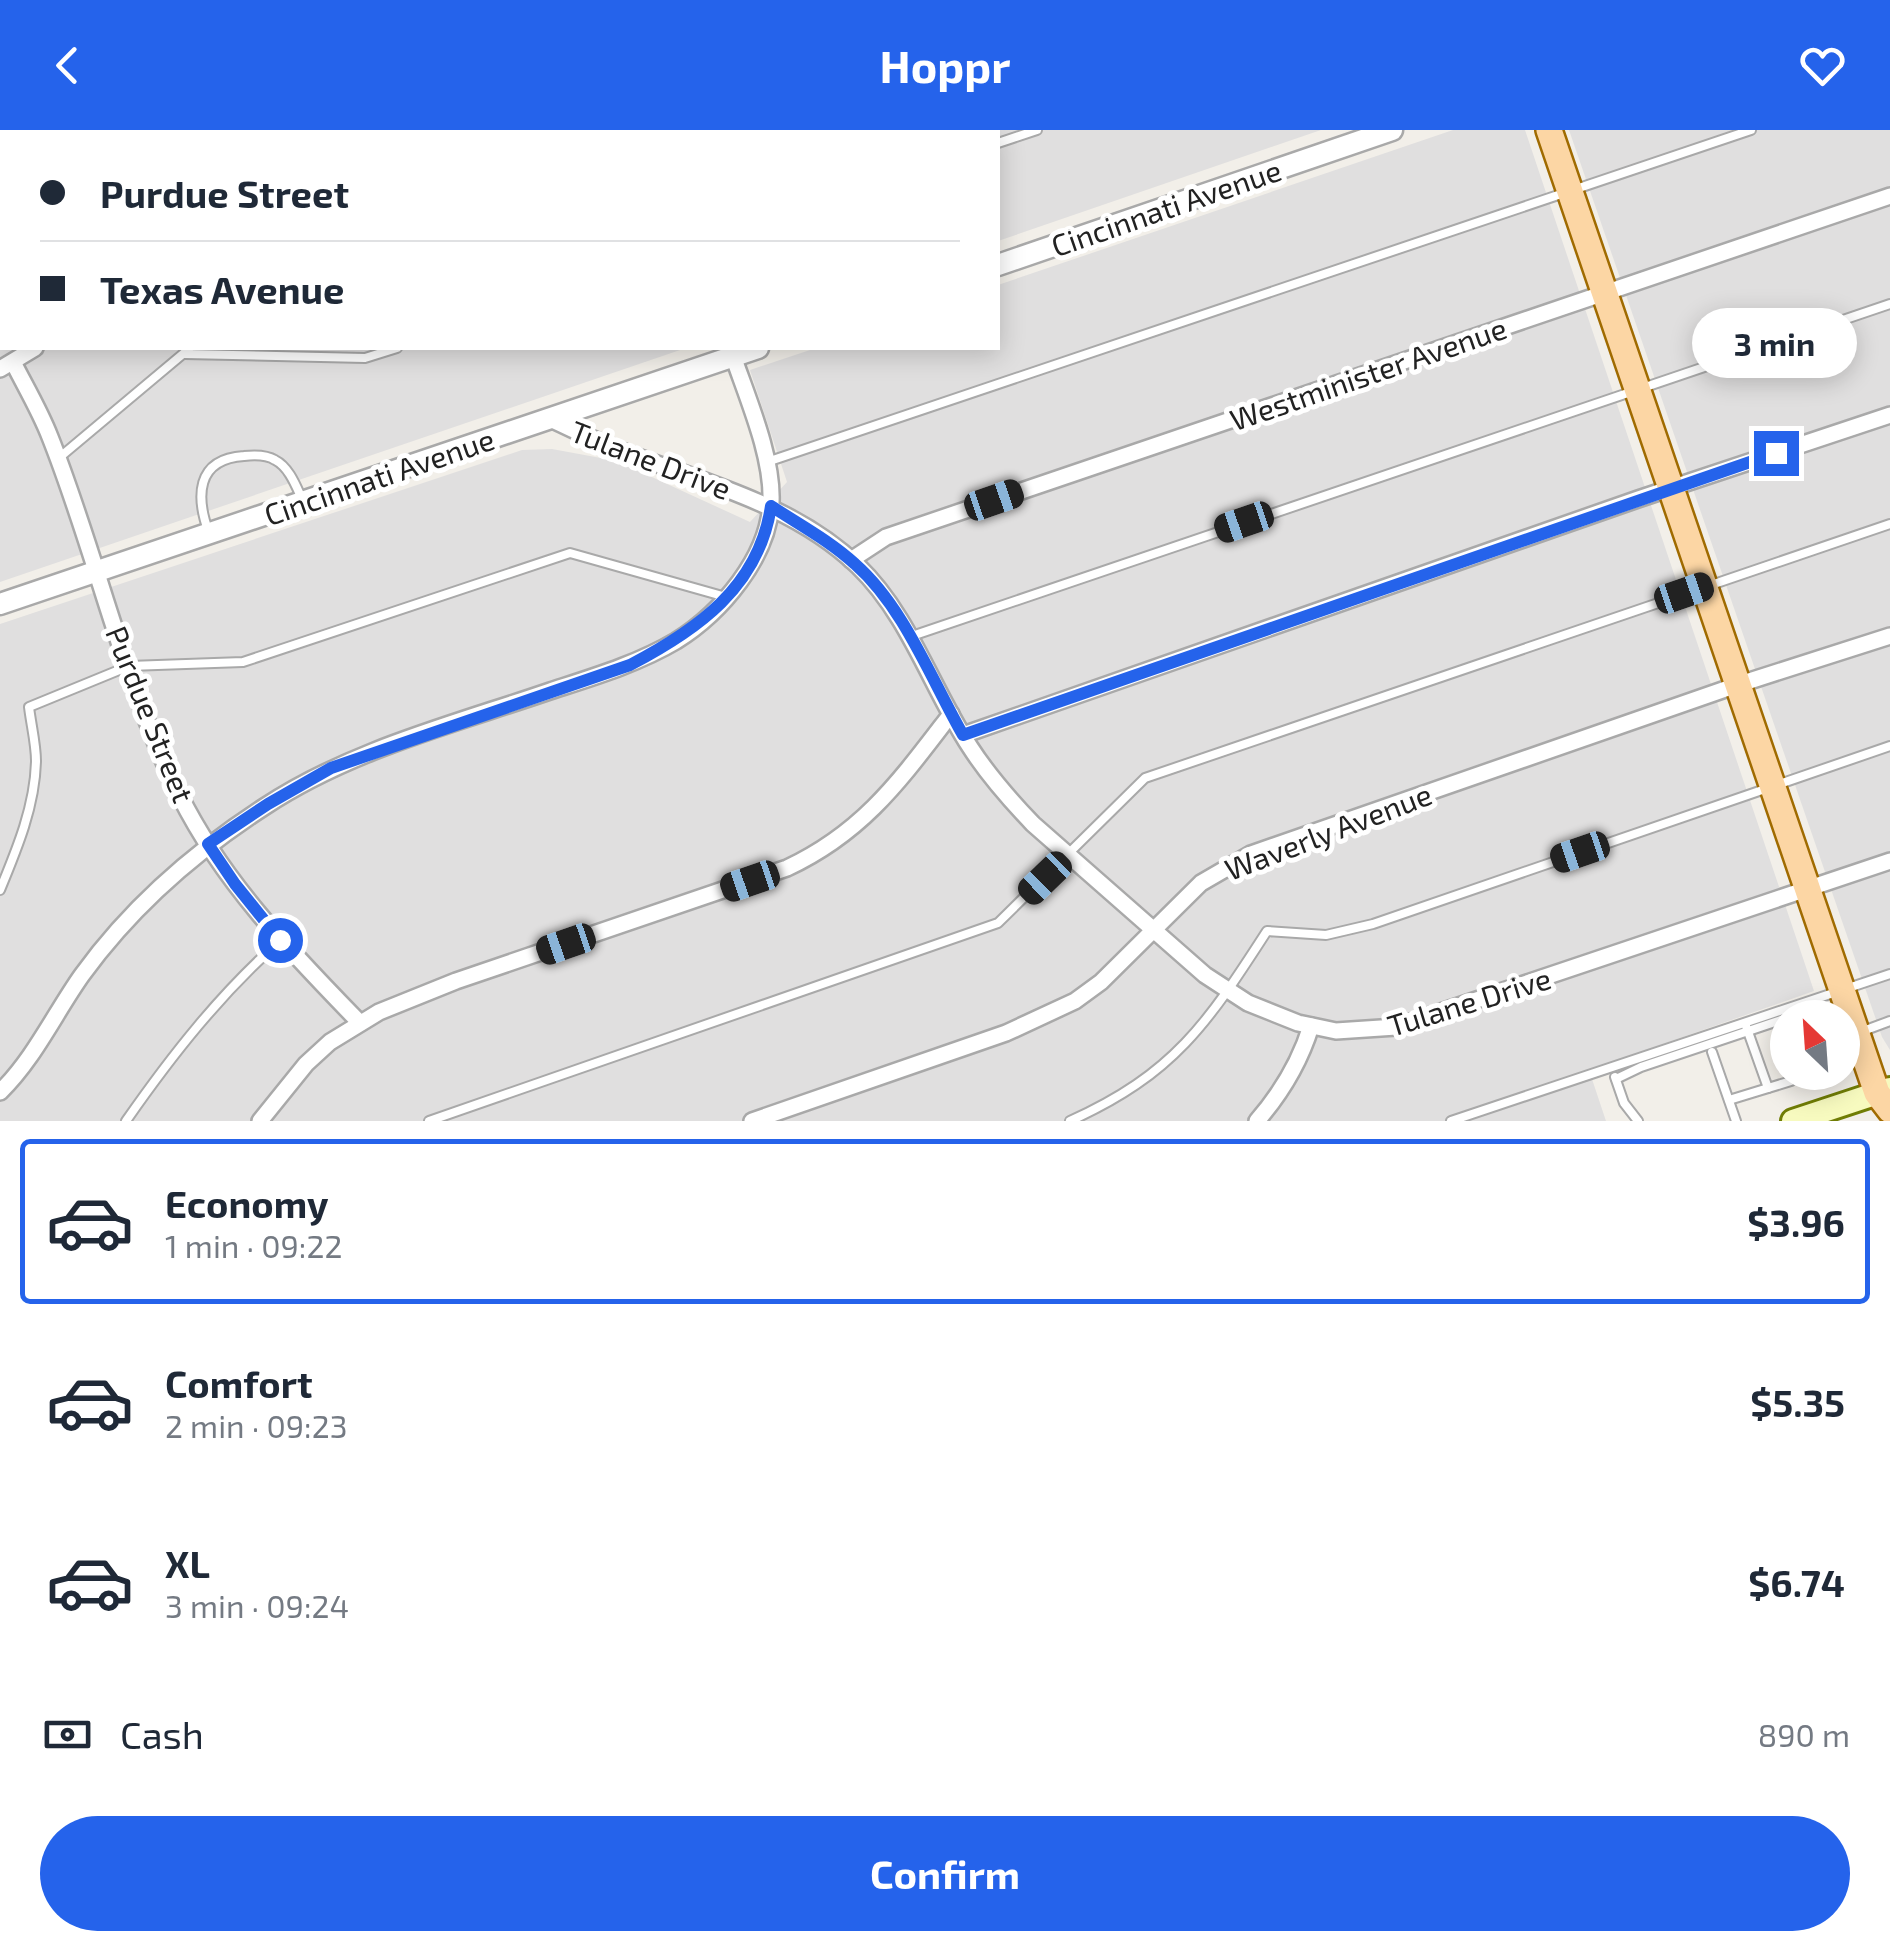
<!DOCTYPE html>
<html lang="en">
<head>
<meta charset="utf-8">
<style>
  :root { --surface:#fff; --page:#f6f6f7; --text:#1f2937; --muted:#747a83; --line:#e0e1e3; --accent:#2563eb }
  body { margin:0; font-family:"Exo 2",sans-serif; background:var(--page); color:var(--text); height:100vh; display:flex; flex-direction:column; font-size:38px; white-space:nowrap }
  * { box-sizing:border-box; margin:0 }
  p { font-size:32px; color:var(--muted) }
  .icon { flex:none; width:55px; height:55px; fill:none; stroke:currentColor; stroke-width:2; stroke-linecap:round; stroke-linejoin:round }
  .map { position:relative; height:991px; overflow:hidden }
  .drawer { display:flex; flex-direction:column; background:var(--surface); flex:1 }
  .drawer>* { flex:none }
  .banner { position:absolute; left:0px; top:0px; width:1000px; height:220px; box-shadow:0 5px 25px #0003; display:grid; align-content:center; height:220px; padding:0 40px; background:var(--surface) }
  .needle { width:65px; rotate:335deg }
  .tools { position:absolute; left:1770px; top:870px; display:grid; gap:20px }
  .tools a { display:grid; place-items:center; width:90px; height:90px; border-radius:50%; background:var(--surface); box-shadow:0 5px 25px #0003; font-size:50px }
  .end { position:absolute; width:45px; height:45px; margin:-22px; border:12px solid #2563eb; background:#fff; box-shadow:0 0 0 5px #fff }
  .from { border-radius:50% }
  .bubble { position:absolute; height:70px; border-radius:35px; background:var(--surface); box-shadow:0 5px 25px #0003; font-size:32px; font-weight:700; line-height:70px; text-align:center }
  .car { position:absolute; width:30px; height:60px; margin:-30px -15px; border-radius:12px; box-shadow:0 0 8px 2px #0007; background:linear-gradient(#222 24%,#8ab4d8 0 40%,#222 0 76%,#8ab4d8 0 86%,#222 0) }
  .banner b { display:flex; align-items:center; gap:35px; height:95px; font-size:38px }
  .banner b+b { border-top:2px solid var(--line) }
  .banner i { width:25px; height:25px; background:var(--text) }
  ul { padding:18px 0 0; list-style:none }
  li { display:flex; align-items:center; gap:30px; height:165px; margin:0 20px 15px; padding:0 20px; border:5px solid transparent; border-radius:10px }
  li div { flex:1 }
  li b { display:block; font-size:38px }
  li em { font-style:normal; font-weight:700 }
  li.active { border-color:var(--accent) }
  li>.icon { width:90px; height:90px; stroke-width:1.5 }
  .pay { display:flex; align-items:center; gap:25px; height:110px; padding:0 40px; font-size:38px }
  .pay p { margin-inline-start:auto }
  .primary-button { display:flex; gap:20px; margin-top:auto; padding:20px 40px }
  .primary-button a { flex:1; height:115px; border-radius:60px; background:var(--accent); color:#fff; font-size:40px; font-weight:700; line-height:115px; text-align:center }
  header { display:flex; justify-content:space-between; align-items:center; height:130px; padding:0 40px; background:var(--accent); color:#fff; font-size:45px; font-weight:700 }
  .map>svg:first-child { display:block }
  .residential { fill:#e0dfdf }
  .lines { fill:none; stroke-linecap:round; stroke-linejoin:round }
  .service-casing { stroke:#a9a9a9; stroke-width:12 }
  .minor-casing { stroke:#a9a9a9; stroke-width:20 }
  .tertiary-casing { stroke:#a9a9a9; stroke-width:25 }
  .secondary-casing { stroke:#707d05; stroke-width:28 }
  .primary-casing { stroke:#a06b00; stroke-width:30 }
  .service { stroke:#fff; stroke-width:8 }
  .minor { stroke:#fff; stroke-width:15 }
  .tertiary { stroke:#fff; stroke-width:20 }
  .secondary { stroke:#f7fabf; stroke-width:22 }
  .primary { stroke:#fcd6a4; stroke-width:25 }
  .route { stroke:#2563eb; stroke-width:12 }
  .labels { text-anchor:middle; dominant-baseline:central; stroke-width:10; stroke-linejoin:round; paint-order:stroke }
  .street-label { font-size:30px; fill:#222; stroke:#fff }
</style>
</head>
<body>
<header><svg class="icon" aria-label="back" viewBox="0 0 24 24"><path d="M15 5l-7 7 7 7"/></svg>Hoppr<svg class="icon" aria-label="heart" viewBox="0 0 24 24"><path d="M12 20l-8-8c-3-5 5-10 8-4 3-6 11-1 8 4z"/></svg></header>
<div class="map">
<svg width="1890" height="991" viewBox="0 0 1890 991">
  <rect width="100%" height="100%" fill="#f2efe9"/>
  <g class="residential">
    <polygon points="0,0 1321,0 998,111 998,2 2,2 2,218 686,218 0,452"/>
    <polygon points="1453,0 1525,0 1814,861 1589,940 1606,991 0,991 0,494 522,320 552,319 617,331 750,392 787,352 750,240 816,218 998,218 998,155"/>
    <polygon points="1569,0 1890,0 1890,920 1882,907"/>
  </g>
  <g class="lines">
    <g class="service-casing">
      <g id="service">
        <polyline points="87,2 88,0"/>
        <polyline points="363,2 369,0"/>
        <polyline points="998,13 1037,0"/>
        <polyline points="0,107 2,106"/>
        <polyline points="185,224 365,228 397,218"/>
        <polyline points="60,327 190,218"/>
        <polyline points="767,332 1751,0"/>
        <path d="M209 403C196 368 195 329 244 326 253 325 267 325 275 330 289 337 296 356 302 369"/>
        <polyline points="909,507 1890,174"/>
        <path d="M0 760C17 719 35 676 36 631 36 614 31 594 29 577L129 536 243 532 570 423 726 467"/>
        <polyline points="1746,896 1768,958"/>
        <polyline points="1863,901 1890,891"/>
        <polyline points="1712,922 1736,991"/>
        <polyline points="1615,947 1624,973 1638,991"/>
        <polyline points="1616,949 1641,937 1787,888"/>
        <polyline points="1729,970 1791,951 1800,942"/>
        <path d="M126 991C172 925 220 864 281 810"/>
        <polyline points="429,991 998,793 1145,648 1890,394"/>
        <path d="M1070 991C1174 944 1207 894 1267 801L1326 805 1373 794 1890 616"/>
        <polyline points="1451,991 1890,844"/>
      </g>
    </g>
    <g class="minor-casing">
      <g id="minor">
        <polyline points="14,0 18,2"/>
        <polyline points="656,0 657,2"/>
        <polyline points="211,2 213,0"/>
        <polyline points="716,2 723,0"/>
        <path d="M13 232C25 256 40 281 50 307 97 425 123 553 180 666 224 754 292 823 360 893"/>
        <polyline points="0,239 35,218"/>
        <path d="M550 289C570 298 591 309 612 317 696 351 790 371 858 436 909 485 932 559 970 617 988 645 1010 670 1033 694L1205 845 1248 873 1298 893 1336 901 1396 897 1890 731"/>
        <polyline points="851,430 886,407 1890,66"/>
        <polyline points="963,605 1638,369 1890,285"/>
        <path d="M0 962C34 929 55 883 82 845 132 776 193 723 264 677 350 620 454 594 550 561 593 547 637 534 676 511 721 483 769 427 771 372 773 325 746 265 731 220"/>
        <path d="M260 991 306 934 330 912 379 882 456 851 787 738C864 702 901 649 951 584"/>
        <polyline points="752,991 1006,903 1075,871 1101,852 1201,753 1251,724 1737,555 1890,506"/>
        <path d="M1257 991C1282 962 1300 932 1311 896"/>
      </g>
    </g>
    <g class="tertiary-casing">
      <g id="tertiary">
        <polyline points="998,135 1392,0"/>
        <polyline points="0,474 758,218"/>
      </g>
    </g>
    <g class="secondary-casing">
      <polyline id="secondary" points="1793,991 1890,959"/>
    </g>
    <g class="primary-casing">
      <polyline id="primary" points="1549,0 1877,963 1890,980"/>
    </g>
    <use href="#service" class="service"/>
    <use href="#minor" class="minor"/>
    <use href="#tertiary" class="tertiary"/>
    <use href="#secondary" class="secondary"/>
    <use href="#primary" class="primary"/>
  </g>
  <g class="lines">
    <path class="route" d="M280 810 235 754 208 714 268 674 331 638 630 535C697 500 759 457 771 376 800 395 830 411 855 434 904 477 931 549 963 605L1776 323"/>
  </g>
  <g class="labels">
    <g class="street-label">
      <text transform="translate(1166 77) rotate(-19)">Cincinnati Avenue</text>
      <text transform="translate(1368 243) rotate(-19)">Westminister Avenue</text>
      <text transform="translate(651 329) rotate(21)">Tulane Drive</text>
      <text transform="translate(379 346) rotate(-19)">Cincinnati Avenue</text>
      <text transform="translate(151 584) rotate(68)">Purdue Street</text>
      <text transform="translate(1328 701) rotate(-21)">Waverly Avenue</text>
      <text transform="translate(1469 871) rotate(-17)">Tulane Drive</text>
    </g>
  </g>
</svg>
<div class="tools">
<a><svg class="needle" viewBox="-14 -14 28 28"><path d="M0-13l5 13h-10z" fill="#e53935"/><path d="M0 13l5-13h-10z" fill="#747a83"/></svg></a>
</div>
<i class="end from" style="left:280px;top:810px"></i>
<i class="end" style="left:1776px;top:323px"></i>
<div class="bubble" style="left:1692px;top:178px;width:165px">3 min</div>
<i class="car" style="left:994px;top:370px;rotate:71deg"></i>
<i class="car" style="left:1244px;top:392px;rotate:251deg"></i>
<i class="car" style="left:1684px;top:463px;rotate:71deg"></i>
<i class="car" style="left:1580px;top:722px;rotate:251deg"></i>
<i class="car" style="left:1045px;top:748px;rotate:226deg"></i>
<i class="car" style="left:750px;top:751px;rotate:251deg"></i>
<i class="car" style="left:566px;top:814px;rotate:251deg"></i>
<div class="banner">
<b><i class="from"></i>Purdue Street</b>
<b><i></i>Texas Avenue</b>
</div>
</div>
<section class="drawer">
<ul>
<li class="active"><svg class="icon" aria-label="car" viewBox="0 0 24 24"><path d="M5 17H2v-5l4-1 3-4h7l3 4 3 1v5h-3M9 17h6M6 11h13"/><circle cx="7" cy="17" r="2"/><circle cx="17" cy="17" r="2"/></svg><div><b>Economy</b><p>1 min · 09:22</p></div><em>$3.96</em></li>
<li><svg class="icon" aria-label="car" viewBox="0 0 24 24"><path d="M5 17H2v-5l4-1 3-4h7l3 4 3 1v5h-3M9 17h6M6 11h13"/><circle cx="7" cy="17" r="2"/><circle cx="17" cy="17" r="2"/></svg><div><b>Comfort</b><p>2 min · 09:23</p></div><em>$5.35</em></li>
<li><svg class="icon" aria-label="car" viewBox="0 0 24 24"><path d="M5 17H2v-5l4-1 3-4h7l3 4 3 1v5h-3M9 17h6M6 11h13"/><circle cx="7" cy="17" r="2"/><circle cx="17" cy="17" r="2"/></svg><div><b>XL</b><p>3 min · 09:24</p></div><em>$6.74</em></li>
</ul>
<div class="pay"><svg class="icon" aria-label="cash" viewBox="0 0 24 24"><path d="M3 7h18v10H3z"/><circle cx="12" cy="12" r="2"/></svg>Cash<p>890 m</p></div>
<div class="primary-button"><a>Confirm</a></div>
</section>
</body>
</html>
